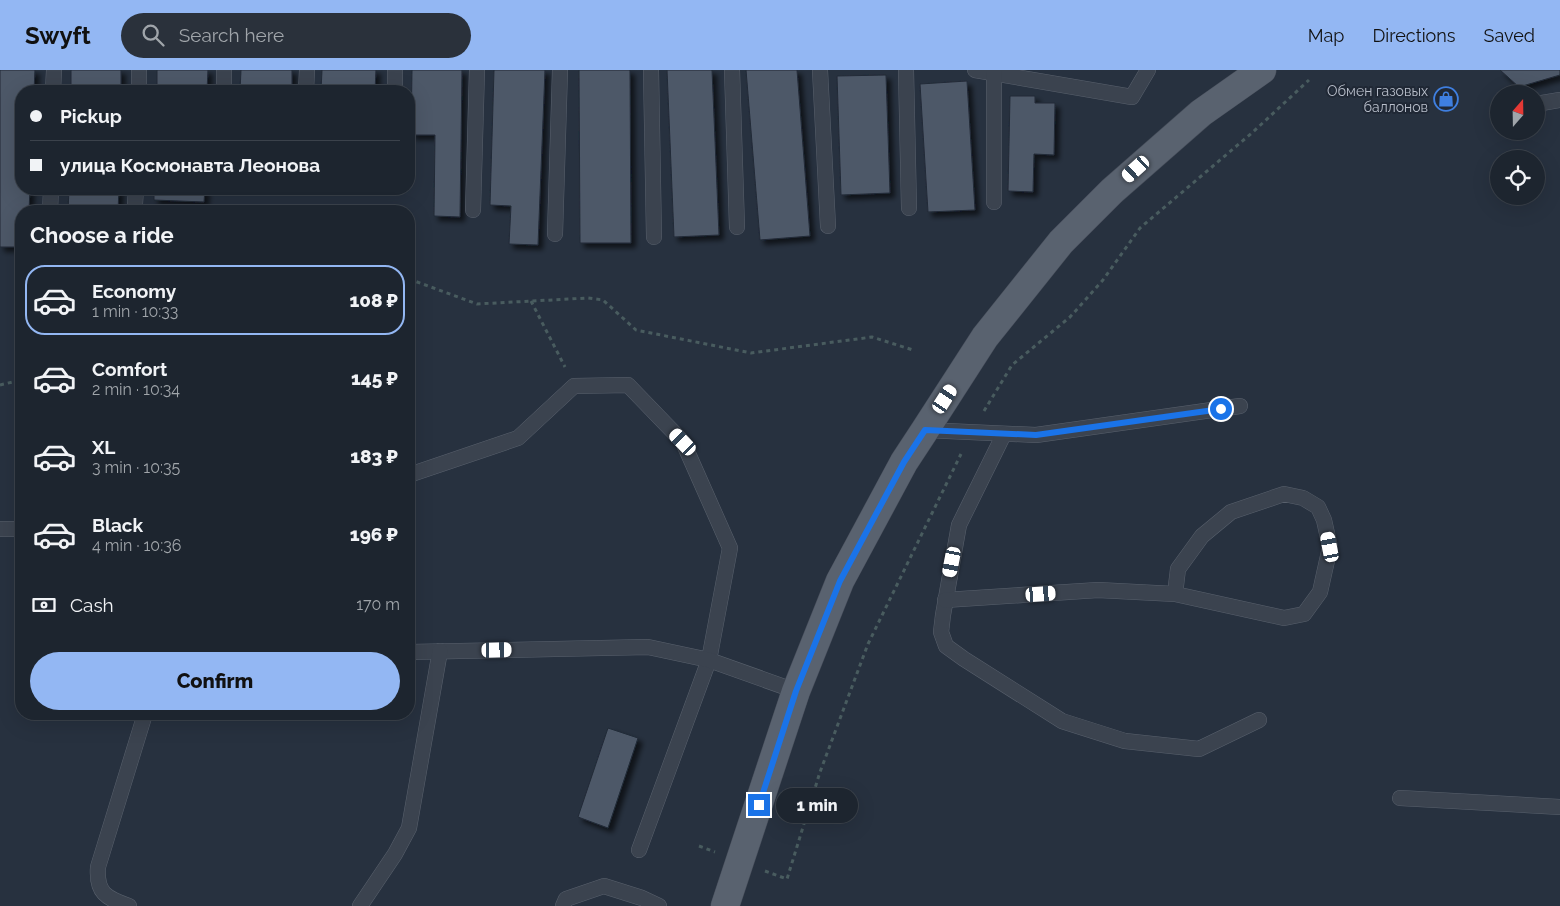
<!DOCTYPE html>
<html lang="en">
<head>
<meta charset="utf-8">
<style>
  :root { --surface:#1d252f; --page:#2a313b; --text:#f1f3f6; --muted:#a0a5aa; --line:#3b424b; --accent:#93b7f3 }
  body { margin:0; font-family:Raleway,sans-serif; background:var(--page); color:var(--text); height:100vh; display:flex; flex-direction:column; font-size:19px; white-space:nowrap }
  * { box-sizing:border-box; margin:0 }
  p { font-size:16px; color:var(--muted) }
  .icon { flex:none; width:28px; height:28px; fill:none; stroke:currentColor; stroke-width:2; stroke-linecap:round; stroke-linejoin:round }
  .map { position:relative; flex:1; overflow:hidden }
  .side { position:absolute; left:15px; top:135px; width:400px; height:515px; display:flex; flex-direction:column; background:var(--surface); border-radius:20px; box-shadow:0 5px 20px #0002,0 0 0 1px var(--line) }
  .side>* { flex:none }
  .banner { position:absolute; left:15px; top:15px; width:400px; height:110px; border-radius:20px; box-shadow:0 5px 20px #0002,0 0 0 1px var(--line); display:grid; align-content:center; height:110px; padding:0 15px; background:var(--surface) }
  .needle { width:32px; rotate:20deg }
  .controls { position:absolute; left:1490px; top:15px; display:grid; gap:10px }
  .controls a { display:grid; place-items:center; width:55px; height:55px; border-radius:50%; background:var(--surface); box-shadow:0 5px 20px #0002,0 0 0 1px var(--line); font-size:25px }
  .end { position:absolute; width:22px; height:22px; margin:-11px; border:6px solid #1a73e8; background:#fff; box-shadow:0 0 0 2px #fff }
  .from { border-radius:50% }
  .bubble { position:absolute; height:35px; border-radius:18px; background:var(--surface); box-shadow:0 5px 20px #0002,0 0 0 1px var(--line); font-size:16px; font-weight:800; line-height:35px; text-align:center }
  .car { position:absolute; width:15px; height:30px; margin:-15px -8px; border-radius:6px; box-shadow:0 0 4px 1px #0007; background:linear-gradient(#fff 24%,#345 0 40%,#fff 0 76%,#345 0 86%,#fff 0) }
  .banner b { display:flex; align-items:center; gap:18px; height:48px; font-size:19px }
  .banner b+b { border-top:1px solid var(--line) }
  .banner i { width:12px; height:12px; background:var(--text) }
  ul { padding:0; list-style:none }
  li { display:flex; align-items:center; gap:15px; height:70px; margin:0 10px 8px; padding:0 5px; border:2px solid transparent; border-radius:20px }
  li div { flex:1 }
  li b { display:block; font-size:19px }
  li em { font-style:normal; font-weight:800 }
  li.current { border-color:var(--accent) }
  li>.icon { width:45px; height:45px; stroke-width:1.5 }
  h2 { padding:0 15px; font-size:22px; line-height:60px }
  .pay { display:flex; align-items:center; gap:12px; height:55px; padding:0 15px; font-size:19px }
  .pay p { margin-inline-start:auto }
  .action { display:flex; gap:10px; margin-top:auto; padding:10px 15px }
  .action a { flex:1; height:58px; border-radius:30px; background:var(--accent); color:#111; font-size:20px; font-weight:800; line-height:58px; text-align:center }
  header { display:flex; align-items:center; gap:30px; box-sizing:border-box; height:70px; padding:0 25px; background:var(--accent); color:#111 }
  header strong { font-size:24px }
  nav { display:flex; gap:28px; margin-inline-start:auto; font-size:18px }
  .search { width:350px; height:45px; background:var(--page); display:flex; align-items:center; gap:12px; box-sizing:border-box; padding:0 18px; border-radius:28px; color:var(--muted); font-size:19px }
  .map>svg:first-child { display:block }
  .building { fill:#4d5868; stroke:#222a37; filter:url(#shadow) }
  .lines { fill:none; stroke-linecap:round; stroke-linejoin:round }
  .lane-casing { stroke:#59616d; stroke-width:16 }
  .primary-casing { stroke:#454c59; stroke-width:29 }
  .path { stroke:#495c5f; stroke-width:3; stroke-dasharray:4 4; stroke-linecap:butt }
  .lane { stroke:#3b434f; stroke-width:15 }
  .primary { stroke:#59626f; stroke-width:28 }
  .route { stroke:#1a73e8; stroke-width:6 }
  .labels { text-anchor:middle; dominant-baseline:central; stroke-width:4; stroke-linejoin:round; paint-order:stroke }
  .poi-label { font-size:14px; fill:#b8beca; stroke:#202835; text-anchor:end }
</style>
</head>
<body>
<header>
<strong>Swyft</strong>
<div class="search"><svg class="icon" aria-label="search" viewBox="0 0 24 24"><circle cx="10" cy="10" r="6"/><path d="M15 15l6 6"/></svg>Search here</div>
<nav><a>Map</a><a>Directions</a><a>Saved</a></nav>
</header>
<div class="map">
<svg width="1560" height="836" viewBox="0 0 1560 836">
  <defs>
    <filter id="shadow"><feDropShadow dx="4.5" dy="4.5" stdDeviation="2.5" flood-color="#0009"/></filter>
  </defs>
  <rect width="100%" height="100%" fill="#27313f"/>
  <g class="building">
    <polygon points="0,0 35,0 34,21 21,21 21,119 30,119 29,141 21,141 21,177 0,177"/>
    <rect x="71" y="0" width="50" height="21"/>
    <polygon points="157,0 208,0 207,21 157,21"/>
    <polygon points="241,0 292,0 292,21 240,21"/>
    <polygon points="322,0 376,0 375,21 321,21"/>
    <polygon points="412,0 462,0 460,147 434,146 435,65 411,65"/>
    <polygon points="494,0 545,0 538,175 509,174 511,136 490,135"/>
    <polygon points="579,0 630,0 631,173 580,173"/>
    <polygon points="667,0 712,0 719,165 674,167"/>
    <polygon points="746,0 797,0 810,166 760,170"/>
    <polygon points="1500,0 1560,0 1560,5 1519,17"/>
    <polygon points="886,5 890,123 841,125 837,6"/>
    <polygon points="967,11 975,140 928,142 920,14"/>
    <polygon points="1010,26 1035,26 1035,33 1055,33 1054,85 1034,84 1033,122 1008,121"/>
    <polygon points="69,119 119,119 118,141 68,141"/>
    <polygon points="154,119 205,119 204,132 154,130"/>
    <polygon points="608,658 638,668 608,758 578,747"/>
  </g>
  <g class="lines">
    <g class="lane-casing">
      <g id="lane">
        <polyline points="651,0 654,167"/>
        <polyline points="732,0 737,157"/>
        <polyline points="820,0 828,156"/>
        <polyline points="906,0 909,138"/>
        <polyline points="975,0 1132,27 1148,0"/>
        <polyline points="994,3 994,132"/>
        <polyline points="53,21 54,0"/>
        <polyline points="139,21 139,0"/>
        <polyline points="224,21 224,0"/>
        <polyline points="306,21 307,0"/>
        <polyline points="395,21 395,0"/>
        <polyline points="1536,34 1560,30"/>
        <polyline points="135,134 136,119"/>
        <polyline points="473,140 477,0"/>
        <polyline points="50,141 51,119"/>
        <polyline points="555,164 560,0"/>
        <polyline points="925,360 1036,365 1240,336"/>
        <polyline points="1004,364 959,455 943,545 941,562 946,576 964,589 1062,651 1125,671 1199,679 1259,650"/>
        <polyline points="409,405 518,368 574,316 628,315 683,372 730,478 709,590 639,780"/>
        <polyline points="0,459 21,459"/>
        <polyline points="945,530 1098,520 1175,524 1284,548 1304,544 1320,522 1330,477 1324,450 1318,437 1303,428 1284,424 1231,442 1202,466 1178,499 1175,524"/>
        <polyline points="409,582 648,577 709,590 796,621"/>
        <polyline points="1400,728 1560,737"/>
        <path d="M129 836C106 828 96 823 98 797L145 644"/>
        <polyline points="360,836 395,784 409,758 440,581"/>
        <polyline points="563,836 566,829 604,816 642,828 659,836"/>
      </g>
    </g>
    <g class="primary-casing">
      <polyline id="primary" points="725,836 796,621 840,511 904,392 925,360 985,267 1061,172 1112,121 1201,43 1262,0"/>
    </g>
    <g class="path">
      <polyline points="409,209 477,234 588,228 603,230 636,260 751,283 872,267 913,280"/>
      <polyline points="531,231 565,297"/>
      <polyline points="0,315 21,310"/>
      <polyline points="984,341 1012,295 1070,247 1103,210 1140,158 1253,62 1309,10"/>
      <polyline points="699,776 715,782"/>
      <polyline points="765,801 787,809 820,702 868,574 961,384"/>
    </g>
    <use href="#lane" class="lane"/>
    <use href="#primary" class="primary"/>
  </g>
  <g class="lines">
    <polyline class="route" points="759,735 796,621 840,511 904,392 925,360 1036,365 1221,339"/>
  </g>
  <defs>
    <g id="shop-ring" transform="scale(1.25)"><circle r="9.5" fill="#202835" stroke="#3f7fe0" stroke-width="1.5"/><path d="M-5-2.5h2.3a2.7 3.5 0 0 1 5.4 0H5L5.5 6h-11ZM-1.5-2.5h3a1.5 2.3 0 0 0-3 0Z" fill="#3f7fe0"/></g>
  </defs>
  <g fill-rule="evenodd">
    <use href="#shop-ring" x="1446" y="29"/>
  </g>
  <g class="labels">
    <g class="poi-label">
      <text x="1428" y="21">Обмен газовых<tspan x="1428" dy="16">баллонов</tspan></text>
    </g>
  </g>
</svg>
<div class="controls">
<a><svg class="needle" viewBox="-14 -14 28 28"><path d="M0-13l5 13h-10z" fill="#e53935"/><path d="M0 13l5-13h-10z" fill="#a0a5aa"/></svg></a>
<a><svg class="icon" aria-label="locate" viewBox="0 0 24 24"><circle cx="12" cy="12" r="6"/><path d="M12 2v4M12 18v4M2 12h4M18 12h4"/></svg></a>
</div>
<i class="end from" style="left:1221px;top:339px"></i>
<i class="end" style="left:759px;top:735px"></i>
<div class="bubble" style="left:776px;top:718px;width:82px">1 min</div>
<i class="car" style="left:1136px;top:99px;rotate:228deg"></i>
<i class="car" style="left:945px;top:329px;rotate:33deg"></i>
<i class="car" style="left:683px;top:372px;rotate:316deg"></i>
<i class="car" style="left:1330px;top:477px;rotate:349deg"></i>
<i class="car" style="left:952px;top:492px;rotate:191deg"></i>
<i class="car" style="left:1041px;top:524px;rotate:86deg"></i>
<i class="car" style="left:497px;top:580px;rotate:89deg"></i>
<div class="banner">
<b><i class="from"></i>Pickup</b>
<b><i></i>улица Космонавта Леонова</b>
</div>
<section class="side">
<h2>Choose a ride</h2>
<ul>
<li class="current"><svg class="icon" aria-label="car" viewBox="0 0 24 24"><path d="M5 17H2v-5l4-1 3-4h7l3 4 3 1v5h-3M9 17h6M6 11h13"/><circle cx="7" cy="17" r="2"/><circle cx="17" cy="17" r="2"/></svg><div><b>Economy</b><p>1 min · 10:33</p></div><em>108 ₽</em></li>
<li><svg class="icon" aria-label="car" viewBox="0 0 24 24"><path d="M5 17H2v-5l4-1 3-4h7l3 4 3 1v5h-3M9 17h6M6 11h13"/><circle cx="7" cy="17" r="2"/><circle cx="17" cy="17" r="2"/></svg><div><b>Comfort</b><p>2 min · 10:34</p></div><em>145 ₽</em></li>
<li><svg class="icon" aria-label="car" viewBox="0 0 24 24"><path d="M5 17H2v-5l4-1 3-4h7l3 4 3 1v5h-3M9 17h6M6 11h13"/><circle cx="7" cy="17" r="2"/><circle cx="17" cy="17" r="2"/></svg><div><b>XL</b><p>3 min · 10:35</p></div><em>183 ₽</em></li>
<li><svg class="icon" aria-label="car" viewBox="0 0 24 24"><path d="M5 17H2v-5l4-1 3-4h7l3 4 3 1v5h-3M9 17h6M6 11h13"/><circle cx="7" cy="17" r="2"/><circle cx="17" cy="17" r="2"/></svg><div><b>Black</b><p>4 min · 10:36</p></div><em>196 ₽</em></li>
</ul>
<div class="pay"><svg class="icon" aria-label="cash" viewBox="0 0 24 24"><path d="M3 7h18v10H3z"/><circle cx="12" cy="12" r="2"/></svg>Cash<p>170 m</p></div>
<div class="action"><a>Confirm</a></div>
</section>
</div>
</body>
</html>
